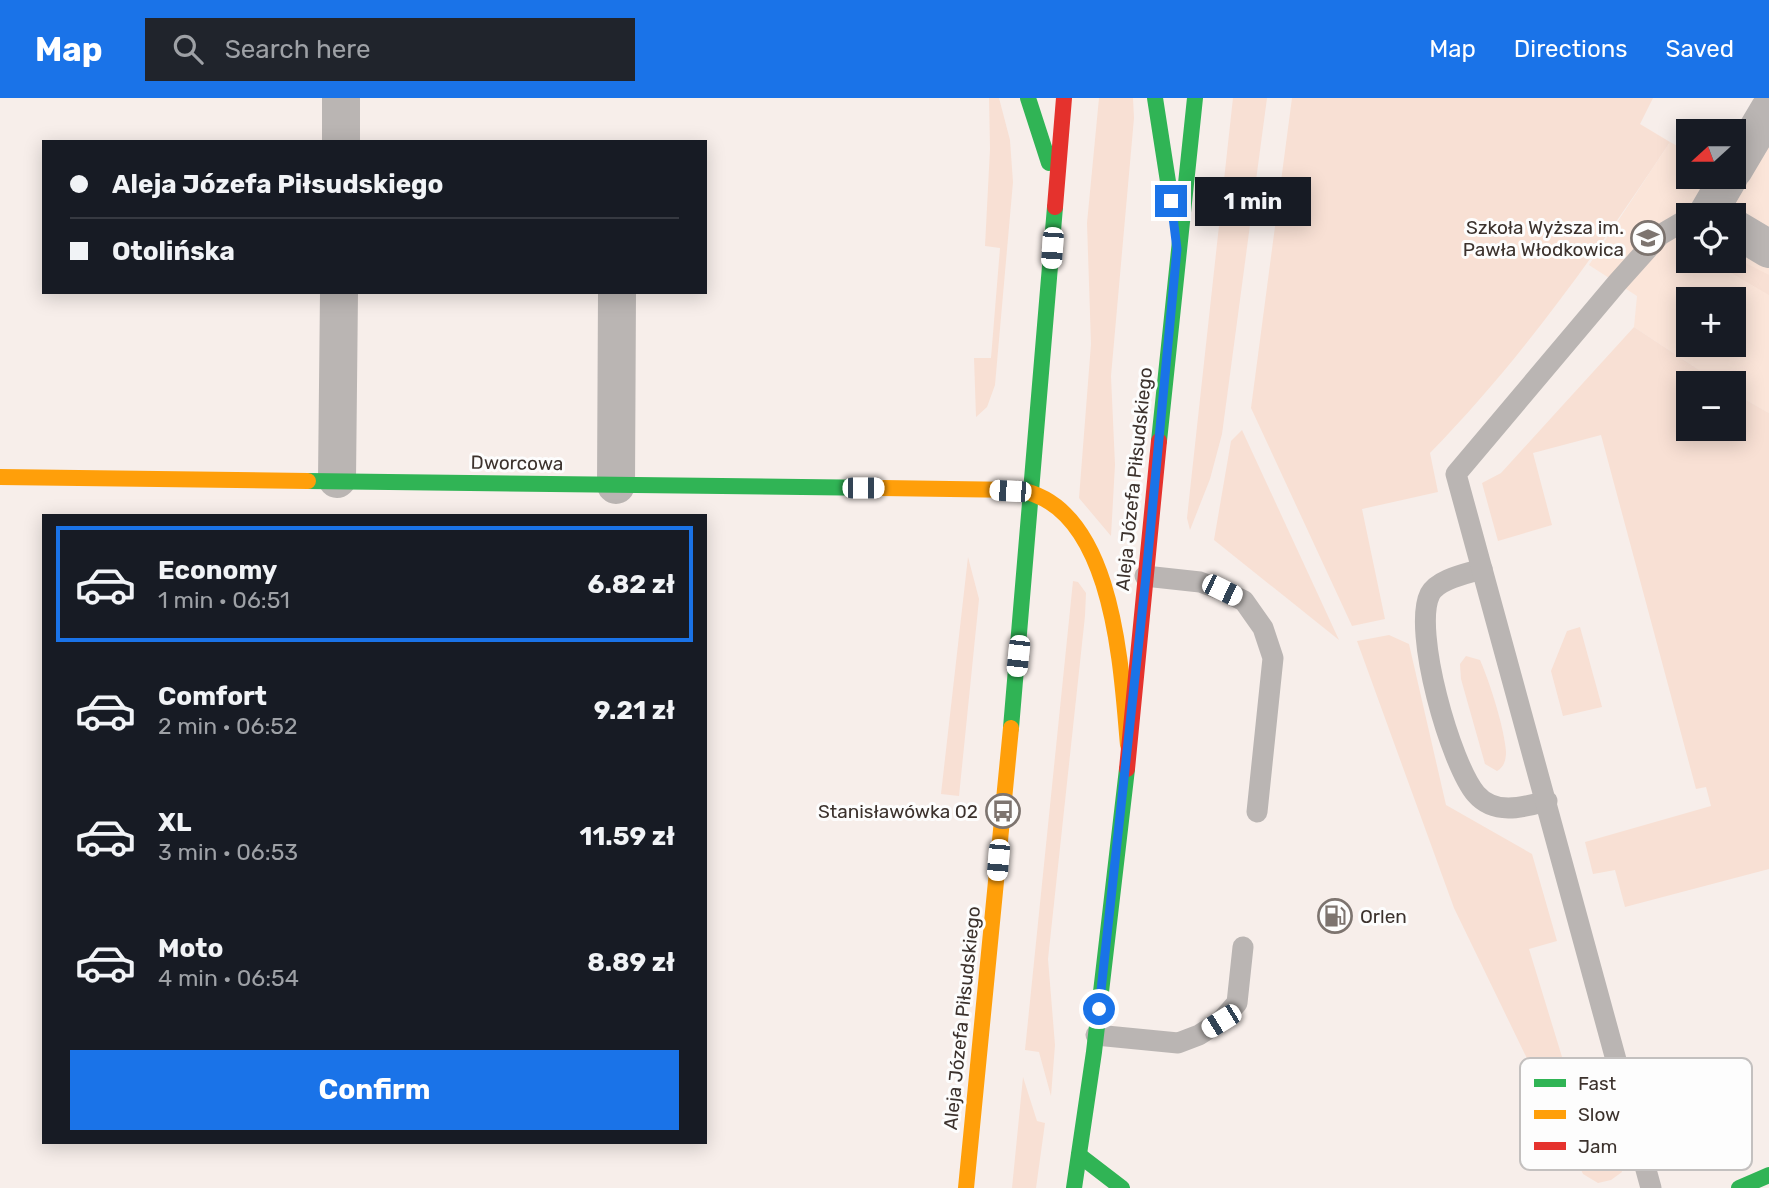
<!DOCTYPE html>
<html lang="en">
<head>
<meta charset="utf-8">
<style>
  :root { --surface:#171b24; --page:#20242c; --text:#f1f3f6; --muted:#9ea1a6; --line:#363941; --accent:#1a73e8 }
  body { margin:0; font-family:Rubik,sans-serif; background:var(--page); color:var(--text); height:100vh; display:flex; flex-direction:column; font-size:26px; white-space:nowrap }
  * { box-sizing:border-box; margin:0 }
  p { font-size:23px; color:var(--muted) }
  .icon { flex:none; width:38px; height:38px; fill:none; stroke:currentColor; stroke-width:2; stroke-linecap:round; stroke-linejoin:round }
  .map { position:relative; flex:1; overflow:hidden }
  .details { position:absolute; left:42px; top:416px; width:665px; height:630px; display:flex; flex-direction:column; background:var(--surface); border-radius:0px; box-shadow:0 4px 18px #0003 }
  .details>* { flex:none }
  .hud { position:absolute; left:42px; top:42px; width:665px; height:154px; border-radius:0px; box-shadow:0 4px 18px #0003; display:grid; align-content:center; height:154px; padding:0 28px; background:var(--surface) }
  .needle { width:46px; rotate:249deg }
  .fabs { position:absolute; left:1676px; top:21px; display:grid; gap:14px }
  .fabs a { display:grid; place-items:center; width:70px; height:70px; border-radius:0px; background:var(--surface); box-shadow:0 4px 18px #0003; font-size:35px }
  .end { position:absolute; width:32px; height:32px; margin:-16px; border:9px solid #1a73e8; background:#fff; box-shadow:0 0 0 4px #fff }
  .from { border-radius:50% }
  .bubble { position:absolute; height:49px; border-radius:0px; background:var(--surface); box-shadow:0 4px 18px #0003; font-size:23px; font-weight:700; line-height:49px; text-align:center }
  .car { position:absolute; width:21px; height:42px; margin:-21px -10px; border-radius:9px; box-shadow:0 0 5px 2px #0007; background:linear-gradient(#fff 24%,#345 0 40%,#fff 0 76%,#345 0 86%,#fff 0) }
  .hud b { display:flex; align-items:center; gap:24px; height:66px; font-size:26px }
  .hud b+b { border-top:2px solid var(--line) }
  .hud i { width:18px; height:18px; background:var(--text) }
  ul { padding:12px 0 0; list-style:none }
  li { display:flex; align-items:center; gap:21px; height:116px; margin:0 14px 10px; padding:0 14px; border:4px solid transparent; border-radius:0px }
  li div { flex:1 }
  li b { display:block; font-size:26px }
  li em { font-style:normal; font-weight:700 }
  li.on { border-color:var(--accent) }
  li>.icon { width:63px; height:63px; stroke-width:1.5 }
  .cta { display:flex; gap:14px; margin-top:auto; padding:14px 28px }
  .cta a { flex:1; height:80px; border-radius:0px; background:var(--accent); color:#fff; font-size:28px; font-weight:700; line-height:80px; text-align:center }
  header { display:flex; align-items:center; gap:42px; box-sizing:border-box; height:98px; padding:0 35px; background:var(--accent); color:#fff }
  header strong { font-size:33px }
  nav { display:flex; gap:38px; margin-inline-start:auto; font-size:24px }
  .search { width:490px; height:63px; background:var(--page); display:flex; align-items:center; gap:18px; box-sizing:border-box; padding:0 24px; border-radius:0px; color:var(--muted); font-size:26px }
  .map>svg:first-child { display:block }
  .built { fill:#fbe5d9; fill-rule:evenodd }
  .green { fill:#f8e0d4 }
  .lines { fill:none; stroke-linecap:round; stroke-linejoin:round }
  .lane { stroke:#bab5b3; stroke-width:21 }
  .street { stroke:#bab5b3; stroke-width:38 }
  .fast { stroke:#30b455; stroke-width:16 }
  .slow { stroke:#ff9f0a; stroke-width:16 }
  .jam { stroke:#e5322d; stroke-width:16 }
  .route { stroke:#1a73e8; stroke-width:9 }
  .labels { text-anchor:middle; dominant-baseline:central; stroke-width:6; stroke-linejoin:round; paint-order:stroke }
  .poi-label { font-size:19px; fill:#3c322d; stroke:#fdfdfd; text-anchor:end }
  .street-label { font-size:19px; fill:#3c322d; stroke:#fdfdfd }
  .key { fill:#fdfdfd; stroke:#c3c0bf; stroke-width:2 }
  .key-label { font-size:19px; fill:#3c322d }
</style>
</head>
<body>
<header>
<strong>Map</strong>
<div class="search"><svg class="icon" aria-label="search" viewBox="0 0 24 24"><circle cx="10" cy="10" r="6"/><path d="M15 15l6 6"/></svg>Search here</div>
<nav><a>Map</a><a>Directions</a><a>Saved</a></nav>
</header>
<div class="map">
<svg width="1769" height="1090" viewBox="0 0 1769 1090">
  <rect width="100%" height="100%" fill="#f7eeea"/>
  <path class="built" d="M1769 0V315L1734 295V285H1719L1634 229 1637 198 1589 167 1670 44 1689 54V79H1734ZM1689 117H1734V163H1689ZM1689 201H1734V247H1689Z"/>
  <g class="green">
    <polygon points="989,0 999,0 1010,42 1013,84 995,287 987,309 976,319 974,260 991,260 1000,150 985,148 990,51"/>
    <polygon points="1099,0 1133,0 1134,20 1111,278 1115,367 1111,438 1079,400 1091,246 1087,125"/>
    <polygon points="1233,0 1267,0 1222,336 1210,381 1190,432 1187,420"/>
    <path d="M1292 0H1653L1640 26 1670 44C1598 153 1522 261 1430 355L1438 394 1362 411 1385 521 1352 528 1251 310Z"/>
    <polygon points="1734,159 1769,177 1769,197 1716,166 1734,163"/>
    <polygon points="1634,229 1719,285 1689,285 1689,331 1734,331 1734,295 1769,315 1769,771 1625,809 1615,772 1593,776 1585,744 1711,708 1706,689 1696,691 1601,337 1533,355 1552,427 1498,443 1482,385 1501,375"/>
    <polygon points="1242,332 1339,542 1214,442 1231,343"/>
    <polygon points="968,459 979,501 959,698 941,696"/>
    <polygon points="1073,483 1078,484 1086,495 1085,518 1048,861 1055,947 1051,998 1039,954 1025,952"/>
    <polygon points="1580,529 1602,609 1563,618 1551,573 1567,533"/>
    <polygon points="1389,537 1409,546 1446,707 1532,756 1557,843 1529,851 1596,1070 1619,1063 1622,1074 1611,1082 1598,1085 1583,1076 1454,810 1357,543"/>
    <path d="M1466 558 1480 562C1490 585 1504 629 1506 654 1506 662 1504 669 1497 673L1485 666 1461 581 1460 566Z"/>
    <polygon points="1023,979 1037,1023 1045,1025 1036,1090 1012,1090"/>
  </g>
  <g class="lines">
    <g class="lane">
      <path d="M1482 471C1466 476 1438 481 1430 496 1412 532 1451 667 1476 696 1495 718 1524 709 1547 703"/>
      <polyline points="1145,478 1200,484 1222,492 1244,503 1263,530 1273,560 1257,714"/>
      <polyline points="1096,937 1178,945 1199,937 1221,923 1237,905 1243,849"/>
      <polyline points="1651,1090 1456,376 1617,185 1660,137 1689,120"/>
    </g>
    <g class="street">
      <polyline points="341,44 341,0"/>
      <polyline points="1734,71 1769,12"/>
      <polyline points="1712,117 1708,115 1729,79"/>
      <polyline points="1734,130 1769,151"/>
      <polyline points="337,381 339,194"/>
      <polyline points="616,387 617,194"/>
    </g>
    <g class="fast">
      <polyline points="1028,0 1049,65"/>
      <polyline points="1155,0 1169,90"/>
      <polyline points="1159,343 1195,0"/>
      <polyline points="308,383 882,390"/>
      <polyline points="1011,630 1055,109"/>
      <polyline points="1079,1057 1122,1090"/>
      <polyline points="1074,1090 1094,954 1127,671"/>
      <polyline points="1739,1090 1769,1077"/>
    </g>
    <g class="slow">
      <polyline points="0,379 308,383"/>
      <path d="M882 390 1019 392C1115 409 1121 572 1128 647"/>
      <polyline points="966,1090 1011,630"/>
    </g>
    <g class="jam">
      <polyline points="1055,109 1064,0"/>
      <polyline points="1127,671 1159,343"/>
    </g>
  </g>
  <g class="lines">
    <polyline class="route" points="1099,911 1146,478 1177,151 1171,103"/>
  </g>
  <defs>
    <g id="university-ring" transform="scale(1.75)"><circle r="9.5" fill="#fdfdfd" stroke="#7d746f" stroke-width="1.5"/><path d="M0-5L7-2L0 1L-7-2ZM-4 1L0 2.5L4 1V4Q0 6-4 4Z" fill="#7d746f"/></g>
    <g id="bus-ring" transform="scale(1.75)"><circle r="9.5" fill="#fdfdfd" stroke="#7d746f" stroke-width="1.5"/><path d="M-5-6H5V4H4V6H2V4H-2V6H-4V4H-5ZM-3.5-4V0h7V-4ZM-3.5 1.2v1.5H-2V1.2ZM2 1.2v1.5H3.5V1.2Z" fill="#7d746f"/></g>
    <g id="fuel-ring" transform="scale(1.75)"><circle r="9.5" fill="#fdfdfd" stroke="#7d746f" stroke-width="1.5"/><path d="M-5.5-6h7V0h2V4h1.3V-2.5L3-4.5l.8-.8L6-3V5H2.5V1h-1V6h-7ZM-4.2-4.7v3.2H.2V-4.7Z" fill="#7d746f"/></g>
  </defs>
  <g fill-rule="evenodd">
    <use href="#university-ring" x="1648" y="140"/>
    <use href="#bus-ring" x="1003" y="713"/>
    <use href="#fuel-ring" x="1335" y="818"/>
  </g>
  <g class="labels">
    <g class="poi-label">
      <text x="1624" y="129">Szkoła Wyższa im.<tspan x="1624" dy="22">Pawła Włodkowica</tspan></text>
      <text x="978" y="713">Stanisławówka 02</text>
      <text x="1360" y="818" text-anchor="start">Orlen</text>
    </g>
    <g class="street-label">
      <text transform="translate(517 365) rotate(1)">Dworcowa</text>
      <text transform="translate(1134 381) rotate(-84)">Aleja Józefa Piłsudskiego</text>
      <text transform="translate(962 920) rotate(-84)">Aleja Józefa Piłsudskiego</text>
    </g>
  </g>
  <rect x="1520" y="960" width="232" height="112" rx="10" class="key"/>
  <rect x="1534" y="981" width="32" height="8" fill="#30b455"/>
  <rect x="1534" y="1012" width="32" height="9" fill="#ff9f0a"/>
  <rect x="1534" y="1044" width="32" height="8" fill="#e5322d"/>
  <g class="key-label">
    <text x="1578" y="992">Fast</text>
    <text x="1578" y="1023">Slow</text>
    <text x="1578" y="1055">Jam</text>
  </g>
</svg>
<div class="fabs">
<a><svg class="needle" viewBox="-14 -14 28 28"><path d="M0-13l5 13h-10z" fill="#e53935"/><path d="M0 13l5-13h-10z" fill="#9ea1a6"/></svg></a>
<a><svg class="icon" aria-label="locate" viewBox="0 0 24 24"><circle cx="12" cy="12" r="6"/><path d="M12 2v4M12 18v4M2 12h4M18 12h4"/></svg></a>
<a>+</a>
<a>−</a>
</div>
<i class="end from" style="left:1099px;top:911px"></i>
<i class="end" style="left:1171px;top:103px"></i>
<div class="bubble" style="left:1195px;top:79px;width:116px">1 min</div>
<i class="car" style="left:1052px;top:150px;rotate:184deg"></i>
<i class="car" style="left:863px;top:390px;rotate:90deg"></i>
<i class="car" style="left:1010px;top:393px;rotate:273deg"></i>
<i class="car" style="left:1222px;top:492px;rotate:116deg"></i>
<i class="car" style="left:1018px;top:558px;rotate:186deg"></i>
<i class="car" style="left:998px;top:762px;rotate:185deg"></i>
<i class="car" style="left:1221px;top:923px;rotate:238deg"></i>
<div class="hud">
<b><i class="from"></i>Aleja Józefa Piłsudskiego</b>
<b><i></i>Otolińska</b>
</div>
<section class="details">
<ul>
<li class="on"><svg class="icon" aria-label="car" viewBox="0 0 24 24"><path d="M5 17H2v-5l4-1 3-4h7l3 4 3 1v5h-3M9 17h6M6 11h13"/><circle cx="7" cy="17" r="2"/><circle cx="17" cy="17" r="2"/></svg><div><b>Economy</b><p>1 min · 06:51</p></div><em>6.82 zł</em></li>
<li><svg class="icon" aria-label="car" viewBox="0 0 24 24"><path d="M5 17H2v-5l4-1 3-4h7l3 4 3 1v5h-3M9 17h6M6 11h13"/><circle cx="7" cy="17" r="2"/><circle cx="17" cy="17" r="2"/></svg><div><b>Comfort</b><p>2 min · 06:52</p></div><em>9.21 zł</em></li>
<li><svg class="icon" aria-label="car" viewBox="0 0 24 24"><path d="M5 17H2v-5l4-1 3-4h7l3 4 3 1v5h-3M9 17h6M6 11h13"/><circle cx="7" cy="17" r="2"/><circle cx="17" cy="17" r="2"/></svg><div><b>XL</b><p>3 min · 06:53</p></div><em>11.59 zł</em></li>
<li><svg class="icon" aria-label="car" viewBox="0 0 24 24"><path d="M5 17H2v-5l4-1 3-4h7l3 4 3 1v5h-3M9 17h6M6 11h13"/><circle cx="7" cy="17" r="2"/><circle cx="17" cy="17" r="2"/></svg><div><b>Moto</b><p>4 min · 06:54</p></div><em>8.89 zł</em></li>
</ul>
<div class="cta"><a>Confirm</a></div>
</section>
</div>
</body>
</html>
